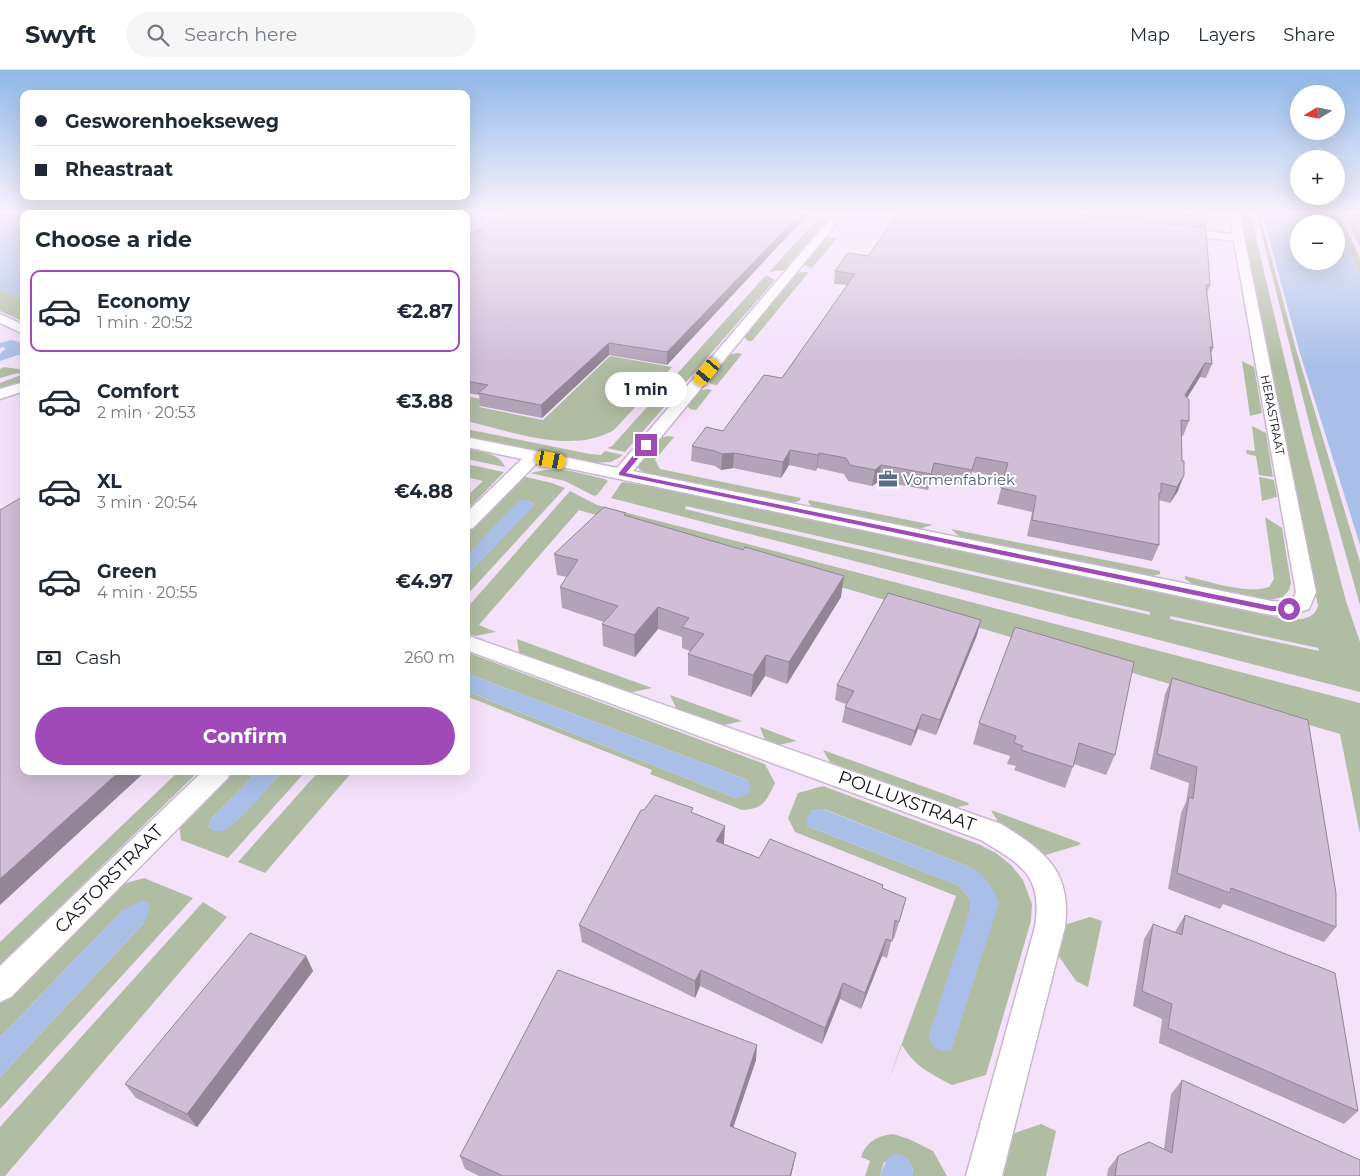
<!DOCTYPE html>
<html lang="en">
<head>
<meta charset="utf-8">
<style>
  :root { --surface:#fff; --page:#f6f6f7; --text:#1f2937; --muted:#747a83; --line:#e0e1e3; --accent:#9f4ab8 }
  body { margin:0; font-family:Montserrat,sans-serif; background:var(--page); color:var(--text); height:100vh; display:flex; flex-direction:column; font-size:19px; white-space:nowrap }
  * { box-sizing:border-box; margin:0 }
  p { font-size:16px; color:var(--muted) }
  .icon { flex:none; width:28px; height:28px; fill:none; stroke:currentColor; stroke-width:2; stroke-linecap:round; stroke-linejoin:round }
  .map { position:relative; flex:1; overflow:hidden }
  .drawer { position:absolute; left:20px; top:140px; width:450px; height:565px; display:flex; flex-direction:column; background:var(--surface); border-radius:10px; box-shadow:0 5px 20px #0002 }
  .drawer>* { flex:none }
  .banner { position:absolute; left:20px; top:20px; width:450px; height:110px; border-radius:10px; box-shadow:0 5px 20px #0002; display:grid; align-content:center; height:110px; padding:0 15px; background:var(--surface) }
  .needle { width:32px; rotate:260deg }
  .fabs { position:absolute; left:1290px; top:15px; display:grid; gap:10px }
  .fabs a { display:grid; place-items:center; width:55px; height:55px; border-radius:50%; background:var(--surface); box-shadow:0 5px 20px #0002; font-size:25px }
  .end { position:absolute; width:22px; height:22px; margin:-11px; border:6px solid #9f4ab8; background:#fff; box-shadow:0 0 0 2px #fff }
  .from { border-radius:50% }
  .bubble { position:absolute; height:35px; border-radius:18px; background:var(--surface); box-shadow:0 5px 20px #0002; font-size:16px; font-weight:700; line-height:35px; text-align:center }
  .car { position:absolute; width:15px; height:30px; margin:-15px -8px; border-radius:6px; box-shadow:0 0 4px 1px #0007; background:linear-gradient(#f5c518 24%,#345 0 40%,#f5c518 0 76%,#345 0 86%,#f5c518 0) }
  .banner b { display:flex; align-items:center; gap:18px; height:48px; font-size:19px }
  .banner b+b { border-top:1px solid var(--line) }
  .banner i { width:12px; height:12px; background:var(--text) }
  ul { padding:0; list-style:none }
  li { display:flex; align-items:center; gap:15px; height:82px; margin:0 10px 8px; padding:0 5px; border:2px solid transparent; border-radius:10px }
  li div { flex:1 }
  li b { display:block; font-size:19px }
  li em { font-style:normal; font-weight:700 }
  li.current { border-color:var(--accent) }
  li>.icon { width:45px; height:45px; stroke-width:1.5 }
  h2 { padding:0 15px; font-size:22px; line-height:60px }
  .pay { display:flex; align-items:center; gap:12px; height:55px; padding:0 15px; font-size:19px }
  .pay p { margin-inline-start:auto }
  .button { display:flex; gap:10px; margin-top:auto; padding:10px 15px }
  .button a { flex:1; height:58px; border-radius:30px; background:var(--accent); color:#fff; font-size:20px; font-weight:700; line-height:58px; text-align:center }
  header { display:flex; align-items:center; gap:30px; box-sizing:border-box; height:70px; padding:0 25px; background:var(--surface); border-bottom:1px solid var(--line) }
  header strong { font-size:24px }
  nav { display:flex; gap:28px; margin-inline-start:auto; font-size:18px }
  .search { width:350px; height:45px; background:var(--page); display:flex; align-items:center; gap:12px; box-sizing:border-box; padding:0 18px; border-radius:28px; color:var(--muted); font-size:19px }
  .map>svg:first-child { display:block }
  .green { fill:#b1bda3; fill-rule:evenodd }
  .water { fill:#a9bfe8; fill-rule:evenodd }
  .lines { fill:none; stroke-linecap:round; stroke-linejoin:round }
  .street-casing { stroke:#c9b8d0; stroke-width:3 }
  .street { fill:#fff; fill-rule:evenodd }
  .wall { fill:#b2a3b8 }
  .shaded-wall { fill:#918596 }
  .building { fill:#cfbed6; stroke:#918596 }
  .route { fill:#9f4ab8 }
  .labels { text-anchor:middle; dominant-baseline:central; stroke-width:4; stroke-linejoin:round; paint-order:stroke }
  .far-street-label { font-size:12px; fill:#150f18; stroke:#fff }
  .service-label { font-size:15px; fill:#4e5e75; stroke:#fff; text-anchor:start }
  .near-street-label { font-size:18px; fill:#150f18; stroke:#fff }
</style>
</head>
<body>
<header>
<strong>Swyft</strong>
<div class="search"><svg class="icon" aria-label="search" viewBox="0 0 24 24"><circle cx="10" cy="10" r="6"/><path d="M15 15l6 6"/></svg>Search here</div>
<nav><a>Map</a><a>Layers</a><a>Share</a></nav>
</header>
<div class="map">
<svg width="1360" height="1106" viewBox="0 0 1360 1106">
  <rect width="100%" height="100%" fill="#f4e2fb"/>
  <g class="green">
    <polygon points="260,142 438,142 431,144 266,144"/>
    <path d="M1239 142H1250L1303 367 1346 531 1360 572V622L611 428 622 412 662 418 1284 549C1296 550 1314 551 1318 536ZM686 436 1150 542V545L742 453 685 439ZM1170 546 1318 578 1319 581 1170 549Z"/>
    <polygon points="1256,142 1259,142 1296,279 1360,492 1360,535 1313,368"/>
    <polygon points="1332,142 1338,142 1360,188 1360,205"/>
    <polygon points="1343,142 1360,142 1360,177"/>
    <polygon points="819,147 827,150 784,200 769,202"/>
    <polygon points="838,167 812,198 802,194 824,168"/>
    <polygon points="805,202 809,202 752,271 748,271 742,265 794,203"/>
    <polygon points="766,205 775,210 625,382 607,378 612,376"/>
    <polygon points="0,220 24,230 24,252 0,241"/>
    <polygon points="738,283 742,284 717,315 711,314 706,308 725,285"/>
    <path d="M610 286 672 297 614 360C571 385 511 361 466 351V326L486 330 479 337 543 350Z"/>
    <polygon points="1242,291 1254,297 1262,343 1250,346"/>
    <polygon points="4,297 24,300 24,311 0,319 0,313 21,305 18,303 0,308 0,299"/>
    <polygon points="707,319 712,320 696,340 690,339 685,333 694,322"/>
    <polygon points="1252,356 1266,363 1273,407 1259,405 1256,386 1247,384 1246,380 1255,381"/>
    <polygon points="466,359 590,384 601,385 605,381 623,385 611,392 593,393 466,367"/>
    <polygon points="668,366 674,367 655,390 660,399 801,428 799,431 788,434 650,405 640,400 636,395 654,369"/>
    <path d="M466 379C480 382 499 382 505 397L466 389Z"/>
    <polygon points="466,394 504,402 466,441 466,427 483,411 466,407"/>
    <polygon points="562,399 605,409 608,411 597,425 594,426 565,411 530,403 545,400"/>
    <polygon points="522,406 552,413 565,418 466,526 466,506 534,434 528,430 466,486 466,462"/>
    <polygon points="1259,407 1274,410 1277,427 1262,431"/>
    <polygon points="570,421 597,435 1360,633 1360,764 1340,664 579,440 479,555 496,562 475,566 466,563 466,539"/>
    <polygon points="809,430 933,455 914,460 814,439 808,432"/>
    <path d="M1265 447 1282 458 1291 513 1289 520 1283 527 1265 531 1200 519 1185 509V506C1208 511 1248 525 1269 517L1274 509Z"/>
    <polygon points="951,459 1160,501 1160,504 1145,508 963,470"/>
    <polygon points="517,569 652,618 628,623 519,583"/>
    <path d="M466 582 765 694 775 713C766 732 763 739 742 740L650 704 652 700 466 626V621L736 728 748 710 466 603Z"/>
    <polygon points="670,625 742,651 720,656 677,640"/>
    <polygon points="760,657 797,671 774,676 766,673"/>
    <polygon points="823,680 969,733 968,735 947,739 833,697"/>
    <polygon points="179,701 199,701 0,895 0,872"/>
    <polygon points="228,701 258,701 212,748 209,757 226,759 238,749 283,701 306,701 228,788 181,770 179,751"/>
    <polygon points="319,701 353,701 265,803 238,792"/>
    <path d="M823 716 978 774 996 783 1011 795 1023 810 1032 834 1031 851 986 1005 952 1015C931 1004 914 996 902 975L887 1014 956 826 795 762 788 748 798 723ZM824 739 972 798 999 833 970 839V829L958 815 807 756 811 741Z"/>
    <polygon points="991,740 1081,773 1079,775 1042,786 1004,762"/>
    <polygon points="144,808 193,828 0,1039 0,1007 144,853 123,840 0,967 0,930 112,817"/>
    <polygon points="203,832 227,847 5,1106 0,1106 0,1057"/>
    <polygon points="1090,847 1102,851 1088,917 1076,911 1058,885 1064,855"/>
    <polygon points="1041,1054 1056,1061 1046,1106 999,1106 1012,1064"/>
    <path d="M893 1064 909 1069 933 1081 947 1106H913V1099L908 1089 884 1092 880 1106H865L870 1091 861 1087C867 1071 877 1066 893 1064Z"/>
  </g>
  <g class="water">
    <polygon points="0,142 260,142 266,144 24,144 24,230 0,220"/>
    <path d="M1262 142H1332L1360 205V475L1299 280ZM1299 154H1336V191H1299Z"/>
    <polygon points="11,270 20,272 24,276 24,283 0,291 0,284 5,279 4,277 0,278 0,273"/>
    <polygon points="528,430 532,432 534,436 466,506 466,486 518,431"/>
    <polygon points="466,603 748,710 751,716 749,724 736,728 466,621"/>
    <path d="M258 701H283C267 718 245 748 226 759 221 762 216 762 211 759L209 754 212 748Z"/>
    <path d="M823 739 972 798C987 807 993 818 999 833L952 979C940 985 930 977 929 964L970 839V829L958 815 807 756 806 750 811 741Z"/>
    <polygon points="143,830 148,832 150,837 144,853 0,1007 0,967 123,840"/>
    <path d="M894 1084C907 1084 914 1094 913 1106H880L887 1088Z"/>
  </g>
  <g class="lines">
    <g class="street-casing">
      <g id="street">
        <polygon points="836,142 846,142 633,401 1271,531 1287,532 1293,530 1296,522 1234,171 1179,164 1174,161 1179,158 1233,164 1229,142 1239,142 1316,522 1309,539 1289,546 1271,545 538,392 473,458 466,460 466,443 522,389 466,377 466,367 617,398"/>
        <polygon points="0,244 24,255 24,264 0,253"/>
        <polygon points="24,312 24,321 0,329 0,319"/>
        <path d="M466 565 1001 754C1045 781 1072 801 1065 857L1002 1106H966L1035 857C1043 805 1022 795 981 770L466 580Z"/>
        <polygon points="203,701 231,701 228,708 11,927 0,932 0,896"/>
      </g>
    </g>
    <use href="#street" class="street"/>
  </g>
  <g class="wall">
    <polygon points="810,142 667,295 609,285 542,348 480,336 479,325 466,323 466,167"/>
    <polygon points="899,142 1209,142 1210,147 1206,158 1210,215 1207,223 1213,278 1211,284 1212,294 1206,308 1200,307 1187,328 1189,351 1183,366 1181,366 1178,421 1170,433 1159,430 1159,475 1152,491 1027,466 1032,442 997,434 1004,408 972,402 968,416 931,408 928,420 879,411 872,416 848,411 844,404 817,398 816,401 789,395 781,408 733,398 721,400 715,396 691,391 692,376 723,361 782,308 847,215 834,214 835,201 868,186"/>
    <polygon points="626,443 626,446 841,527 787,614 765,606 751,627 688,605 688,584 690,581 682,578 682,567 658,559 635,587 603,576 602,554 604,552 562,538 560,517 567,507 557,505 554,484"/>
    <polygon points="981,550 977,565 936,665 918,659 911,676 842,652 845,637 846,634 835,630 837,615"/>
    <polygon points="1015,557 1115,685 1106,705 1074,694 1065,718 1014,700 1016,696 1007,694 1010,686 973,674 979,653"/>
    <polygon points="1172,608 1336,857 1324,872 1223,834 1220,839 1168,819 1181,743 1186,732 1189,713 1150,699 1165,624"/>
    <polygon points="644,740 693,743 724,774 759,788 882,818 906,828 894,869 892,868 887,888 882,886 861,939 840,929 822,974 700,916 695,928 582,872 579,855"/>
    <polygon points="1185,845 1358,1041 1344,1054 1159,973 1162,949 1133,936 1144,869 1153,854 1175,863 1176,860"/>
    <polygon points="306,886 313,901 197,1057 136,1028 125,1014"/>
    <polygon points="756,990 733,1057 796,1083 791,1106 479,1106 465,1099 460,1086"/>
    <polygon points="1182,1010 1360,1106 1107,1106 1108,1099 1118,1086 1164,1079 1171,1024"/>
  </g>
  <g class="shaded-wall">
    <polygon points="802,142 810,142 667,295 667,282"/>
    <polygon points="609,273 609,285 542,348 541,335"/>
    <polygon points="1205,293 1200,307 1180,339 1185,325"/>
    <polygon points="790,380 789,395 781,408 783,392"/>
    <polygon points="734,383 733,398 721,400 722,384"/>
    <polygon points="819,383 817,398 816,401 818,385"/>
    <polygon points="934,393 931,408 928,420 931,404"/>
    <polygon points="881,395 879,411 872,416 875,400"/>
    <polygon points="1184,405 1178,421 1170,433 1177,417"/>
    <polygon points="844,506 841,527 787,614 789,592"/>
    <polygon points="658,537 658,559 635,587 634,565"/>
    <polygon points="981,550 977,565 936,665 940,650"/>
    <polygon points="766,585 765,606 751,627 753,605"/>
    <polygon points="922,644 918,659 911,676 915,661"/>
    <polygon points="120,701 146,701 0,835 0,809"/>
    <polygon points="725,756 724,773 716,788 716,771"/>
    <polygon points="886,869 882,886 861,939 865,923"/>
    <polygon points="306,886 313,901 197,1057 187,1044"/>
    <polygon points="701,900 700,916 695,928 695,911"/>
    <polygon points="843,913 840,929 822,974 825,958"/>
    <polygon points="757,975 756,990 729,1070 730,1056"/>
    <polygon points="796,1083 791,1106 790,1106"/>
  </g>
  <g class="building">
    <polygon points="511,142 802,142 667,282 609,273 541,335 478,323 488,315 466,311 466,167"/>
    <polygon points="899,142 1052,142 1206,158 1210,215 1206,215 1213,278 1210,277 1212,294 1205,293 1185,325 1189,330 1189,351 1181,350 1182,391 1184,391 1184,405 1177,417 1161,413 1161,423 1159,423 1159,475 1032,450 1036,426 1001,418 1008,393 976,387 972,400 934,393 931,404 881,395 875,400 850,395 846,388 819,383 818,385 790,380 783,392 734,383 722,384 715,381 692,376 706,357 723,361 764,305 782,308 855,204 835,201 848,183 868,186"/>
    <polygon points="1155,142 1209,142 1210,147"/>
    <polygon points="24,426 24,701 120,701 0,809 0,440"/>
    <polygon points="604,437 626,443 624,445 743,480 745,477 844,506 789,592 766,585 753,605 688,584 704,564 682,557 689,548 658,537 634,565 602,554 618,536 560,517 578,490 554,484"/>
    <polygon points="888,523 981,550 940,650 922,644 915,661 845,637 854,621 837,615"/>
    <polygon points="1015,557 1134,592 1115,685 1079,673 1073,697 1021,680 1023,676 1014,673 1016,666 979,653"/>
    <polygon points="1172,608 1308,650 1336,823 1336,857 1231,818 1230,823 1177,803 1189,727 1193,729 1197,697 1157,684"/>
    <polygon points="655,725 693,738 691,742 725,756 716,771 759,788 770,769 883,815 882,818 906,828 899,852 895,850 892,871 886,869 865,923 843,913 825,958 701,900 695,911 579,855 641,740 644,740"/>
    <polygon points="1185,845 1335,903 1358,1041 1168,958 1172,934 1142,921 1153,854 1182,865"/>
    <polygon points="250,863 306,886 187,1044 125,1014"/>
    <polygon points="558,900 757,975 730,1056 796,1083 790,1106 503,1106 460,1086"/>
    <polygon points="1182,1010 1360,1090 1360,1106 1115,1106 1118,1086 1149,1072 1172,1083"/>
  </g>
  <linearGradient id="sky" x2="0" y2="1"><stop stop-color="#8fb8e8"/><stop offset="0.48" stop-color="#faf2fd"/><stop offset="1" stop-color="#faf2fd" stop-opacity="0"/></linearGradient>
  <rect width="1360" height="296" fill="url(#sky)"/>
  <polygon class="route" points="643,373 649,375 626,403 1271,536 1289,536 1293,539 1289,541 1271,541 619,405 619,403"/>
  <defs>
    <g id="office-bare" transform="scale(1.5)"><path d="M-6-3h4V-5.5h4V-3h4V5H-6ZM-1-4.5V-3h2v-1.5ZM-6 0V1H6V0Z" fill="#5c6f8a" stroke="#fff" stroke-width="2.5" paint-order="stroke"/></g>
  </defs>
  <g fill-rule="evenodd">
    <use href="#office-bare" x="888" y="409"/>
  </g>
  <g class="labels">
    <g class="far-street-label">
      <text transform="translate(1273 345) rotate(79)">HERASTRAAT</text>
    </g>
    <g class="service-label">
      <text x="903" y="409">Vormenfabriek</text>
    </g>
    <g class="near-street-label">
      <text transform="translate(907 731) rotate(20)">POLLUXSTRAAT</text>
      <text transform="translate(109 809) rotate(-45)">CASTORSTRAAT</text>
    </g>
  </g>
</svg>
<div class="fabs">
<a><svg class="needle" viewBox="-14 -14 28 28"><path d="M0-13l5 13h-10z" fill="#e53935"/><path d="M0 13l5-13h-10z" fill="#747a83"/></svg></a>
<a>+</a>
<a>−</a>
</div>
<i class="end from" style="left:1289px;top:539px"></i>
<i class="end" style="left:646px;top:375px"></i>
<div class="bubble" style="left:605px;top:302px;width:82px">1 min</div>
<i class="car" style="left:707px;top:302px;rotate:220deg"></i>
<i class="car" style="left:551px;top:390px;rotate:101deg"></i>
<div class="banner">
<b><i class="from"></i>Gesworenhoekseweg</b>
<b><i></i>Rheastraat</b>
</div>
<section class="drawer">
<h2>Choose a ride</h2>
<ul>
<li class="current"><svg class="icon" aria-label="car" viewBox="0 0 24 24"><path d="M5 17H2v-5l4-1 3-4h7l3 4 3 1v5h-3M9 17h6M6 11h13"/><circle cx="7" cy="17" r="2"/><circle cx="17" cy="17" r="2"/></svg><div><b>Economy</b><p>1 min · 20:52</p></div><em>€2.87</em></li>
<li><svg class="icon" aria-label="car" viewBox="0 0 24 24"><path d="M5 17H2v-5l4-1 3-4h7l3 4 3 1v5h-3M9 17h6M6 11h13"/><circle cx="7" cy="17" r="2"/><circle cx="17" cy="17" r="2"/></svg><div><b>Comfort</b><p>2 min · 20:53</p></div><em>€3.88</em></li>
<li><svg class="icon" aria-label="car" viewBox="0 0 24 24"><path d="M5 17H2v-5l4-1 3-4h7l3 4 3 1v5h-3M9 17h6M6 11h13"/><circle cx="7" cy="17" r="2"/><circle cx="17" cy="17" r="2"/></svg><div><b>XL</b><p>3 min · 20:54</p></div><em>€4.88</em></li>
<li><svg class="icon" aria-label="car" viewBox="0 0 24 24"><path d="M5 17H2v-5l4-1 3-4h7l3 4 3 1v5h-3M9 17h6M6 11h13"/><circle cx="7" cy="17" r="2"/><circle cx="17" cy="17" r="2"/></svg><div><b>Green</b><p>4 min · 20:55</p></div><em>€4.97</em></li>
</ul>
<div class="pay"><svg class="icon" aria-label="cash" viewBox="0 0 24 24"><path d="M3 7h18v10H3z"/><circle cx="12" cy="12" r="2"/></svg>Cash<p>260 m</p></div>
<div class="button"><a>Confirm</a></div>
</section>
</div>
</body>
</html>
